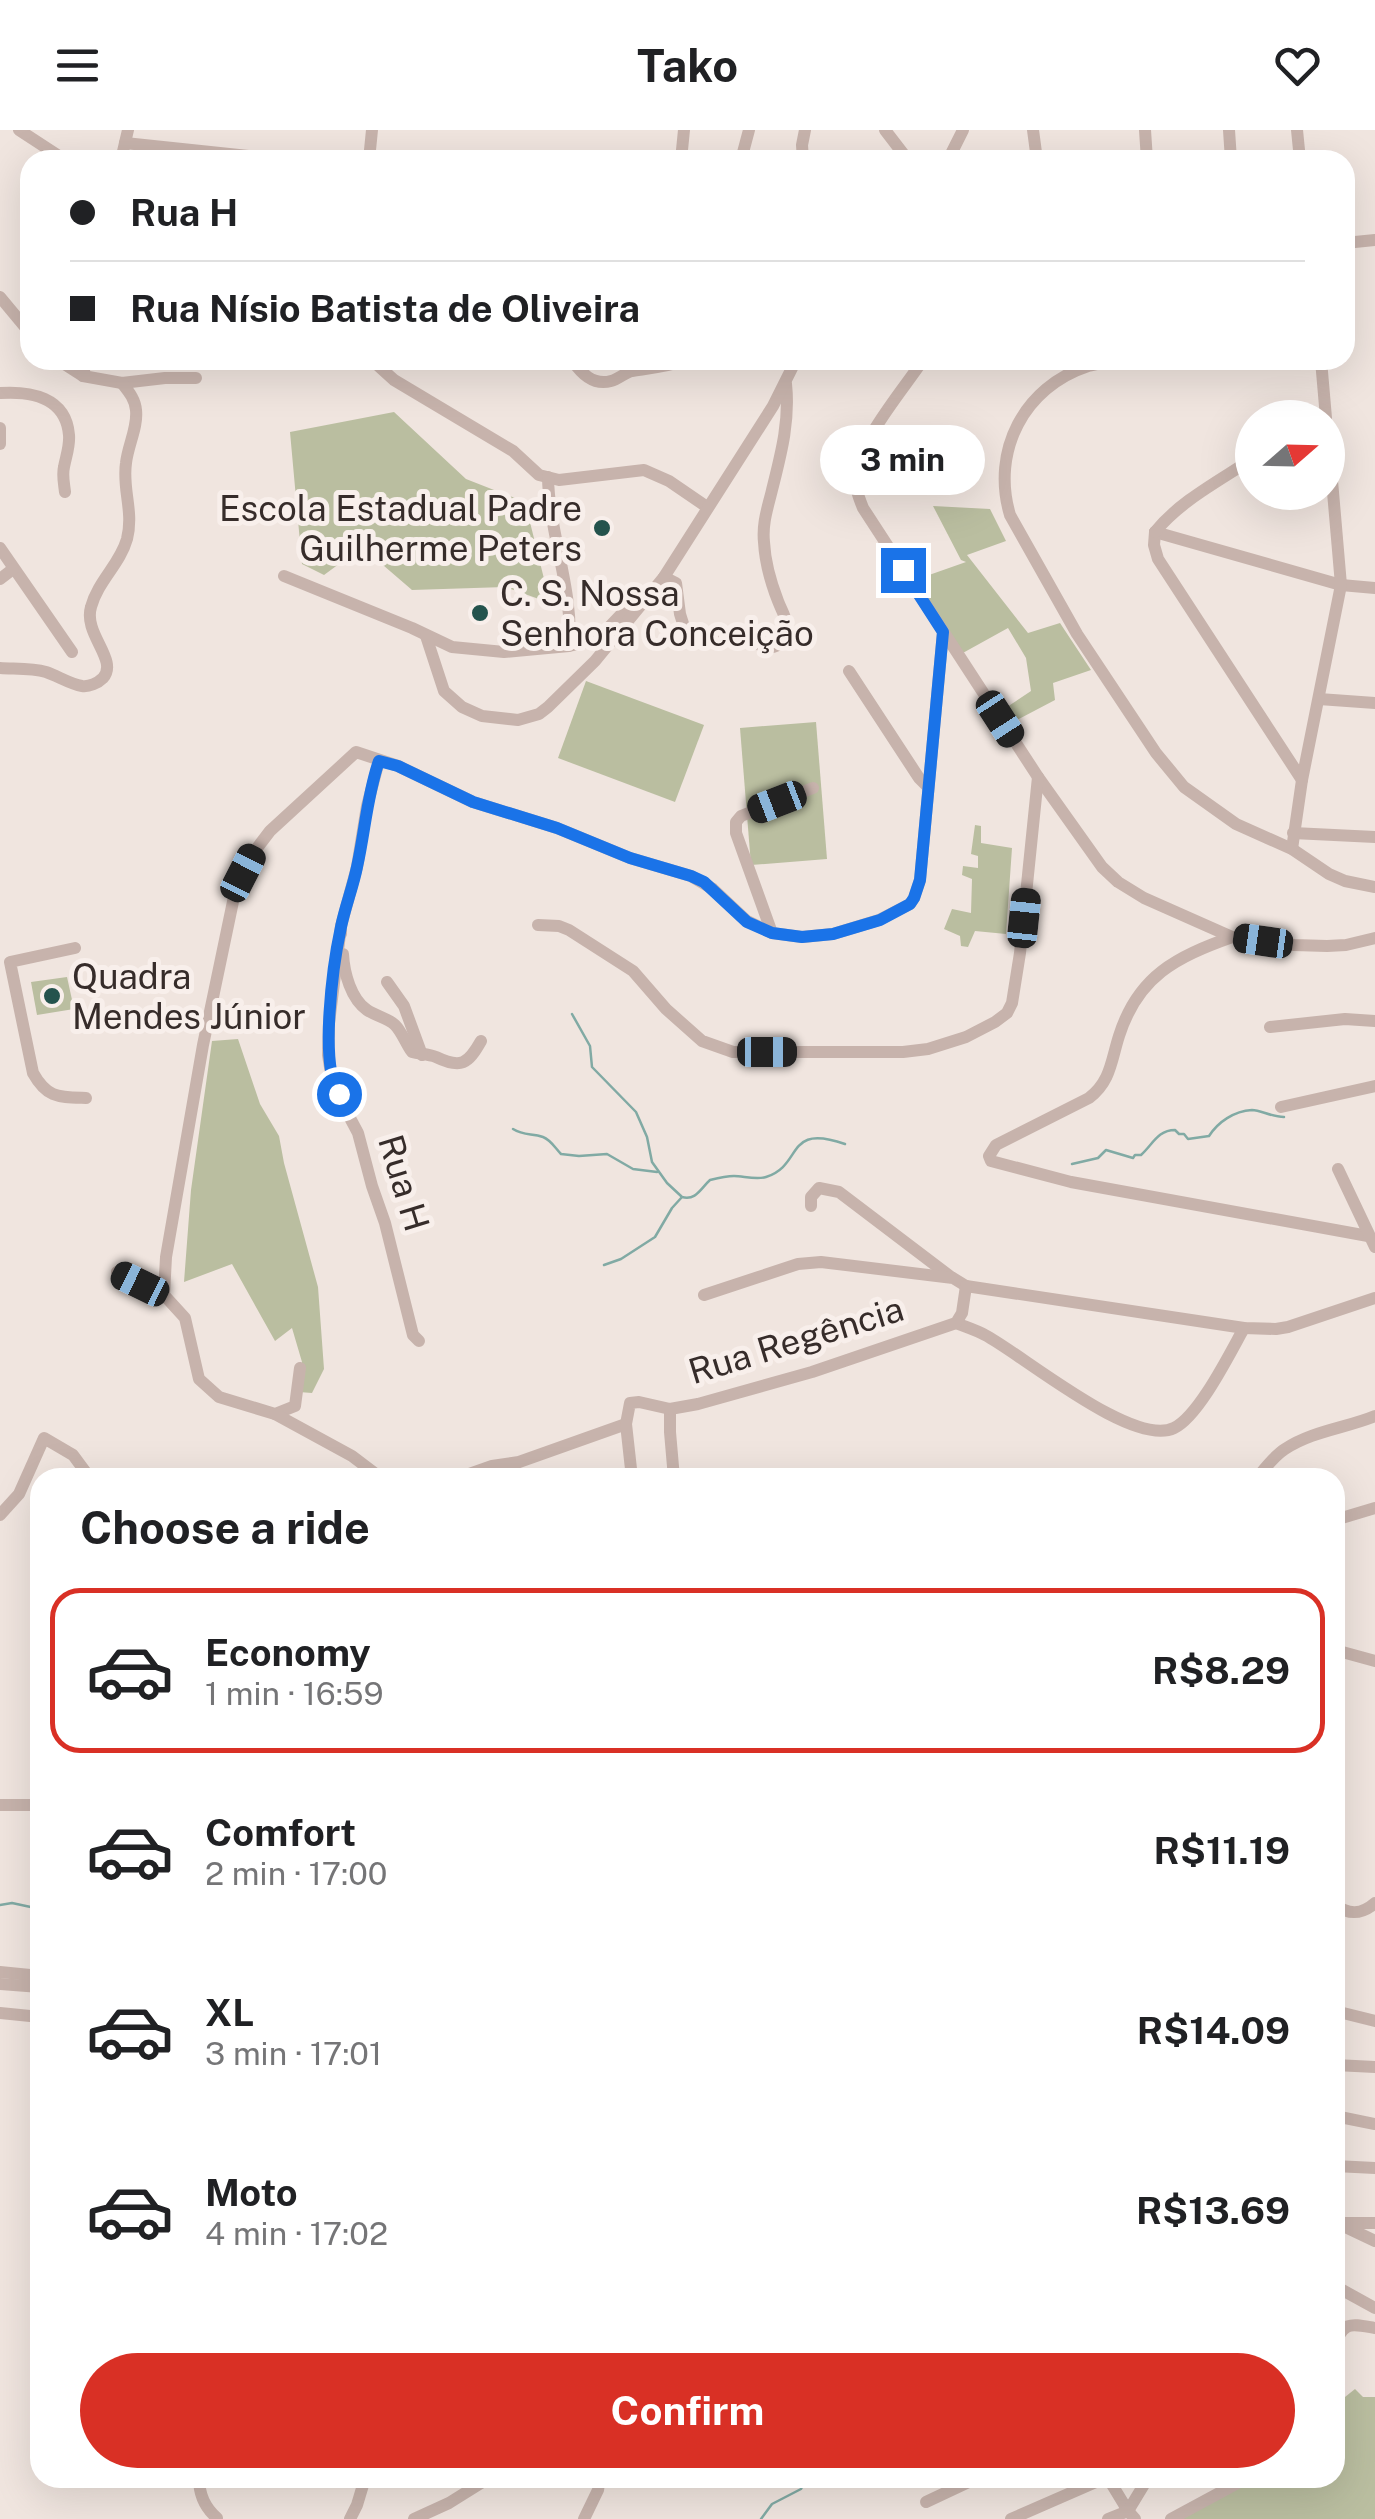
<!DOCTYPE html>
<html lang="en">
<head>
<meta charset="utf-8">
<style>
  :root { --surface:#fff; --page:#f6f6f6; --text:#202124; --muted:#757577; --line:#e0e0e0; --accent:#d93025 }
  body { margin:0; font-family:"Public Sans",sans-serif; background:var(--page); color:var(--text); height:100vh; display:flex; flex-direction:column; font-size:38px; white-space:nowrap }
  * { box-sizing:border-box; margin:0 }
  p { font-size:32px; color:var(--muted) }
  .icon { flex:none; width:55px; height:55px; fill:none; stroke:currentColor; stroke-width:2; stroke-linecap:round; stroke-linejoin:round }
  .map { position:relative; flex:1; overflow:hidden }
  .details { position:absolute; left:30px; top:1338px; width:1315px; height:1020px; display:flex; flex-direction:column; background:var(--surface); border-radius:30px; box-shadow:0 10px 40px #0002 }
  .details>* { flex:none }
  .guide { position:absolute; left:20px; top:20px; width:1335px; height:220px; border-radius:30px; box-shadow:0 10px 40px #0002; display:grid; align-content:center; height:220px; padding:0 50px; background:var(--surface) }
  .needle { width:65px; rotate:70deg }
  .fabs { position:absolute; left:1235px; top:270px; display:grid; gap:20px }
  .fabs a { display:grid; place-items:center; width:110px; height:110px; border-radius:50%; background:var(--surface); box-shadow:0 10px 40px #0002; font-size:50px }
  .end { position:absolute; width:45px; height:45px; margin:-22px; border:12px solid #1a73e8; background:#fff; box-shadow:0 0 0 5px #fff }
  .from { border-radius:50% }
  .bubble { position:absolute; height:70px; border-radius:35px; background:var(--surface); box-shadow:0 10px 40px #0002; font-size:32px; font-weight:700; line-height:70px; text-align:center }
  .car { position:absolute; width:30px; height:60px; margin:-30px -15px; border-radius:12px; box-shadow:0 0 8px 2px #0007; background:linear-gradient(#222 24%,#8ab4d8 0 40%,#222 0 76%,#8ab4d8 0 86%,#222 0) }
  .guide b { display:flex; align-items:center; gap:35px; height:95px; font-size:38px }
  .guide b+b { border-top:2px solid var(--line) }
  .guide i { width:25px; height:25px; background:var(--text) }
  ul { padding:0; list-style:none }
  li { display:flex; align-items:center; gap:30px; height:165px; margin:0 20px 15px; padding:0 30px; border:5px solid transparent; border-radius:30px }
  li div { flex:1 }
  li b { display:block; font-size:38px }
  li em { font-style:normal; font-weight:700 }
  li.current { border-color:var(--accent) }
  li>.icon { width:90px; height:90px; stroke-width:1.5 }
  h2 { padding:0 50px; font-size:45px; line-height:120px }
  .action { display:flex; gap:20px; margin-top:auto; padding:20px 50px }
  .action a { flex:1; height:115px; border-radius:60px; background:var(--accent); color:#fff; font-size:40px; font-weight:700; line-height:115px; text-align:center }
  header { display:flex; justify-content:space-between; align-items:center; height:130px; padding:0 50px; background:var(--surface); font-size:45px; font-weight:700 }
  .map>svg:first-child { display:block }
  .green { fill:#babea0 }
  .lines { fill:none; stroke-linecap:round; stroke-linejoin:round }
  .stream { stroke:#81aaa4; stroke-width:2.5 }
  .minor { stroke:#c7b3ac; stroke-width:12 }
  .route { stroke:#1a73e8; stroke-width:12 }
  .poi-dot { fill:#24534d; stroke:#f8efeb; stroke-width:4 }
  .labels { text-anchor:middle; dominant-baseline:central; stroke-width:10; stroke-linejoin:round; paint-order:stroke }
  .poi-label { font-size:35px; fill:#362c2a; stroke:#f8efeb; text-anchor:start }
  .street-label { font-size:35px; fill:#362c2a; stroke:#f8efeb }
</style>
</head>
<body>
<header><svg class="icon" aria-label="menu" viewBox="0 0 24 24"><path d="M4 6h16M4 12h16M4 18h16"/></svg>Tako<svg class="icon" aria-label="heart" viewBox="0 0 24 24"><path d="M12 20l-8-8c-3-5 5-10 8-4 3-6 11-1 8 4z"/></svg></header>
<div class="map">
<svg width="1375" height="2389" viewBox="0 0 1375 2389">
  <rect width="100%" height="100%" fill="#f0e5df"/>
  <g class="green">
    <polygon points="394,282 466,349 525,372 550,473 505,457 412,460 362,417 324,445 302,434 290,302"/>
    <polygon points="933,376 990,379 1006,411 967,425 1028,503 1060,493 1091,540 1053,553 1055,570 1013,592 1004,579 1031,561 1026,528 1008,498 961,524 912,451 966,432 961,430"/>
    <polygon points="586,551 704,595 675,672 558,628"/>
    <polygon points="816,592 827,729 751,735 740,598"/>
    <polygon points="975,695 981,696 981,713 1012,718 1006,804 975,801 968,817 961,816 960,806 944,799 952,779 971,783 972,749 962,745 963,736 978,738 978,726 971,724"/>
    <polygon points="67,847 74,879 37,885 31,852"/>
    <polygon points="238,909 260,974 279,1006 284,1033 318,1157 324,1239 312,1263 299,1262 302,1232 292,1198 275,1211 232,1134 184,1152 191,1060 212,911"/>
    <polygon points="1355,2259 1363,2267 1375,2267 1375,2389 1177,2389 1253,2348 1335,2348 1335,2275"/>
  </g>
  <g class="lines">
    <g class="stream">
      <polyline points="572,884 590,916 592,937 636,982 647,1007 652,1032 667,1053 681,1066"/>
      <path d="M513 999C524 1006 532 1003 543 1007 551 1010 555 1018 561 1024L579 1026 607 1024 633 1039 657 1042"/>
      <path d="M1072 1034 1098 1028 1106 1020 1133 1028 1135 1025H1141C1153 1014 1158 1000 1175 1000L1179 1004H1184L1188 1009 1209 1006C1218 992 1234 981 1252 980 1261 980 1271 987 1284 987"/>
      <path d="M604 1135 621 1129 655 1107 672 1078 682 1067C696 1071 701 1058 710 1050 718 1048 726 1046 734 1046 743 1046 756 1050 766 1047 804 1035 784 993 845 1014"/>
      <polyline points="0,1775 12,1773 40,1779"/>
      <polyline points="39,2330 40,2329"/>
      <polyline points="761,2389 772,2374 801,2359 806,2348"/>
    </g>
    <g class="minor">
      <polyline points="19,0 65,30"/>
      <polyline points="885,0 908,30"/>
      <polyline points="1033,0 1037,30"/>
      <polyline points="1145,0 1147,30"/>
      <polyline points="1229,0 1231,30"/>
      <polyline points="1297,0 1300,30"/>
      <polyline points="125,13 288,30"/>
      <polyline points="121,30 128,0"/>
      <polyline points="369,30 372,0"/>
      <polyline points="681,30 684,0"/>
      <polyline points="741,30 749,0"/>
      <polyline points="803,30 802,15 805,0"/>
      <polyline points="948,30 963,0"/>
      <polyline points="1345,113 1375,110"/>
      <polyline points="0,167 30,203"/>
      <polyline points="58,230 83,246 122,253 165,248 196,248"/>
      <polyline points="372,230 394,250 513,321 539,345 559,350 644,340 669,351 707,377"/>
      <path d="M572 230C581 243 593 256 611 251 619 249 624 243 632 241 651 238 669 236 687 230"/>
      <path d="M923 230C903 260 857 313 856 347 855 358 859 368 863 378L1038 647 1102 737 1118 752 1144 768 1232 807 1294 815 1327 816 1346 815 1375 808"/>
      <path d="M1143 230C1125 231 1106 231 1088 236 1024 257 991 321 1010 385L1077 504 1156 623 1184 657 1236 694 1292 719 1329 744 1345 751 1375 757"/>
      <polyline points="1321,230 1326,288"/>
      <polyline points="83,246 86,230"/>
      <path d="M0 263C30 261 66 267 69 305 70 316 66 326 64 337 62 345 64 353 65 362"/>
      <polyline points="0,298 0,314"/>
      <path d="M548 347C549 404 574 461 569 516"/>
      <polyline points="1155,402 1154,415 1158,429 1302,650"/>
      <polyline points="1155,402 1341,455 1375,458"/>
      <path d="M1155 402C1180 371 1219 351 1252 329"/>
      <polyline points="0,418 72,522"/>
      <polyline points="284,446 412,498 452,517 504,522 569,516 597,510 635,470"/>
      <path d="M664 447 676 453 680 484 686 503C701 509 715 502 731 503 747 504 771 532 784 507 787 503 787 497 786 492 785 485 781 479 778 471 771 453 765 432 764 412 762 393 768 377 772 360 781 324 790 291 786 254"/>
      <polyline points="0,449 13,439"/>
      <polyline points="426,506 444,561 462,577 482,586 518,590 539,584 548,577 595,531 664,447 773,276 796,230"/>
      <path d="M0 538C15 539 32 538 46 542 58 546 70 554 82 556 89 557 98 553 103 548 119 530 83 504 91 477 98 451 120 434 127 409 134 381 122 359 126 333 128 315 138 297 136 280 135 269 129 262 122 253"/>
      <polyline points="849,541 919,648 927,656"/>
      <polyline points="1319,569 1375,573"/>
      <polyline points="1293,703 1375,707"/>
      <polyline points="1292,719 1302,650 1341,455 1328,304"/>
      <polyline points="538,795 559,796 569,800 633,841 666,879 702,911 733,922 903,922 928,919 966,907 995,892 1007,883 1012,873 1020,823 1038,647"/>
      <polyline points="341,796 329,893 328,925 333,956 358,1003 372,1056 385,1093 413,1205 419,1211"/>
      <polyline points="772,803 736,703 736,692 741,686 813,658"/>
      <polyline points="341,804 341,796 357,737 367,676 379,631"/>
      <path d="M1232 807C1176 827 1138 846 1119 906 1111 931 1111 951 1089 968L996 1015 989 1026 991 1031 1071 1052 1368 1106"/>
      <path d="M75 818 10 832 33 943C47 968 58 967 86 968"/>
      <path d="M343 824C344 843 351 869 367 880 376 886 388 888 395 895 402 902 406 914 412 922 420 924 429 924 436 927 461 939 468 934 481 911"/>
      <polyline points="387,852 404,876 422,925"/>
      <polyline points="1270,897 1345,889 1375,891"/>
      <polyline points="1281,977 1375,956"/>
      <polyline points="1338,1039 1375,1117"/>
      <polyline points="811,1076 811,1067 819,1058 839,1062 951,1147"/>
      <polyline points="117,1142 164,1165 185,1188 199,1249 219,1267 275,1284 295,1276 300,1238"/>
      <polyline points="164,1165 166,1127 203,915 235,762 254,722 270,701 356,622 398,636 473,672 557,698 630,728 691,746 713,759 747,791 772,803 802,807 833,804 879,790 910,774 914,768 920,750 943,502"/>
      <polyline points="704,1165 798,1134 821,1132 953,1148 966,1156 1244,1198 1276,1199 1288,1197 1375,1168"/>
      <path d="M956 1193C966 1197 976 1200 985 1205 1023 1225 1133 1318 1174 1298 1199 1286 1230 1223 1244 1198"/>
      <polyline points="670,1279 670,1302 674,1348"/>
      <polyline points="275,1284 352,1326 381,1348"/>
      <polyline points="458,1348 492,1336 519,1332 626,1294"/>
      <polyline points="632,1348 626,1294 630,1273 639,1272 670,1279 698,1274 812,1242 956,1193 962,1183 966,1156"/>
      <path d="M1257 1348C1266 1337 1274 1326 1285 1319 1312 1301 1346 1298 1375 1286"/>
      <polyline points="0,1385 19,1364 44,1308 73,1325 90,1348"/>
      <polyline points="1335,1390 1375,1378"/>
      <polyline points="1335,1520 1375,1531"/>
      <polyline points="0,1675 40,1675"/>
      <path d="M1335 1775C1349 1785 1361 1785 1375 1773"/>
      <polyline points="0,1842 40,1846"/>
      <polyline points="0,1854 40,1857"/>
      <polyline points="1335,1881 1375,1891"/>
      <polyline points="0,1883 40,1887"/>
      <polyline points="1335,1935 1375,1937"/>
      <polyline points="1335,1986 1375,1994"/>
      <polyline points="1335,2036 1375,2038"/>
      <polyline points="1335,2092 1375,2111"/>
      <polyline points="1343,2093 1375,2093"/>
      <polyline points="1335,2156 1375,2178"/>
      <path d="M1335 2217C1342 2190 1352 2194 1375 2198"/>
      <path d="M199 2348C199 2364 204 2377 217 2388"/>
      <polyline points="1108,2348 1128,2381 1135,2389"/>
      <polyline points="926,2372 977,2348"/>
      <polyline points="350,2389 357,2375 363,2355"/>
      <polyline points="414,2389 449,2373 489,2348"/>
      <polyline points="584,2389 598,2360 600,2348"/>
      <polyline points="1011,2389 1105,2348"/>
      <polyline points="1108,2389 1128,2381 1148,2348"/>
      <polyline points="1171,2389 1247,2348"/>
    </g>
  </g>
  <g class="lines">
    <path class="route" d="M339 964C319 934 333 834 341 797 345 777 353 757 357 737 365 702 367 665 379 631L398 636 473 672 557 698 630 728 691 746 704 752 747 792 772 803 802 807 833 804 880 790 910 774 914 768 920 750 943 502 903 440"/>
  </g>
  <g class="poi-dot">
    <circle cx="602" cy="398" r="10"/>
    <circle cx="480" cy="483" r="10"/>
    <circle cx="52" cy="866" r="10"/>
  </g>
  <g class="labels">
    <g class="poi-label">
      <text x="582" y="378" text-anchor="end">Escola Estadual Padre<tspan x="582" dy="40">Guilherme Peters</tspan></text>
      <text x="500" y="463">C. S. Nossa<tspan x="500" dy="40">Senhora Conceição</tspan></text>
      <text x="72" y="846">Quadra<tspan x="72" dy="40">Mendes Júnior</tspan></text>
    </g>
    <g class="street-label">
      <text transform="translate(404 1053) rotate(73)">Rua H</text>
      <text transform="translate(796 1210) rotate(-17)">Rua Regência</text>
    </g>
  </g>
</svg>
<div class="fabs">
<a><svg class="needle" viewBox="-14 -14 28 28"><path d="M0-13l5 13h-10z" fill="#e53935"/><path d="M0 13l5-13h-10z" fill="#757577"/></svg></a>
</div>
<i class="end from" style="left:339px;top:964px"></i>
<i class="end" style="left:903px;top:440px"></i>
<div class="bubble" style="left:820px;top:295px;width:165px">3 min</div>
<i class="car" style="left:1000px;top:589px;rotate:147deg"></i>
<i class="car" style="left:777px;top:672px;rotate:249deg"></i>
<i class="car" style="left:243px;top:743px;rotate:27deg"></i>
<i class="car" style="left:1024px;top:788px;rotate:6deg"></i>
<i class="car" style="left:1263px;top:811px;rotate:278deg"></i>
<i class="car" style="left:767px;top:922px;rotate:90deg"></i>
<i class="car" style="left:140px;top:1154px;rotate:296deg"></i>
<div class="guide">
<b><i class="from"></i>Rua H</b>
<b><i></i>Rua Nísio Batista de Oliveira</b>
</div>
<section class="details">
<h2>Choose a ride</h2>
<ul>
<li class="current"><svg class="icon" aria-label="car" viewBox="0 0 24 24"><path d="M5 17H2v-5l4-1 3-4h7l3 4 3 1v5h-3M9 17h6M6 11h13"/><circle cx="7" cy="17" r="2"/><circle cx="17" cy="17" r="2"/></svg><div><b>Economy</b><p>1 min · 16:59</p></div><em>R$8.29</em></li>
<li><svg class="icon" aria-label="car" viewBox="0 0 24 24"><path d="M5 17H2v-5l4-1 3-4h7l3 4 3 1v5h-3M9 17h6M6 11h13"/><circle cx="7" cy="17" r="2"/><circle cx="17" cy="17" r="2"/></svg><div><b>Comfort</b><p>2 min · 17:00</p></div><em>R$11.19</em></li>
<li><svg class="icon" aria-label="car" viewBox="0 0 24 24"><path d="M5 17H2v-5l4-1 3-4h7l3 4 3 1v5h-3M9 17h6M6 11h13"/><circle cx="7" cy="17" r="2"/><circle cx="17" cy="17" r="2"/></svg><div><b>XL</b><p>3 min · 17:01</p></div><em>R$14.09</em></li>
<li><svg class="icon" aria-label="car" viewBox="0 0 24 24"><path d="M5 17H2v-5l4-1 3-4h7l3 4 3 1v5h-3M9 17h6M6 11h13"/><circle cx="7" cy="17" r="2"/><circle cx="17" cy="17" r="2"/></svg><div><b>Moto</b><p>4 min · 17:02</p></div><em>R$13.69</em></li>
</ul>
<div class="action"><a>Confirm</a></div>
</section>
</div>
</body>
</html>
